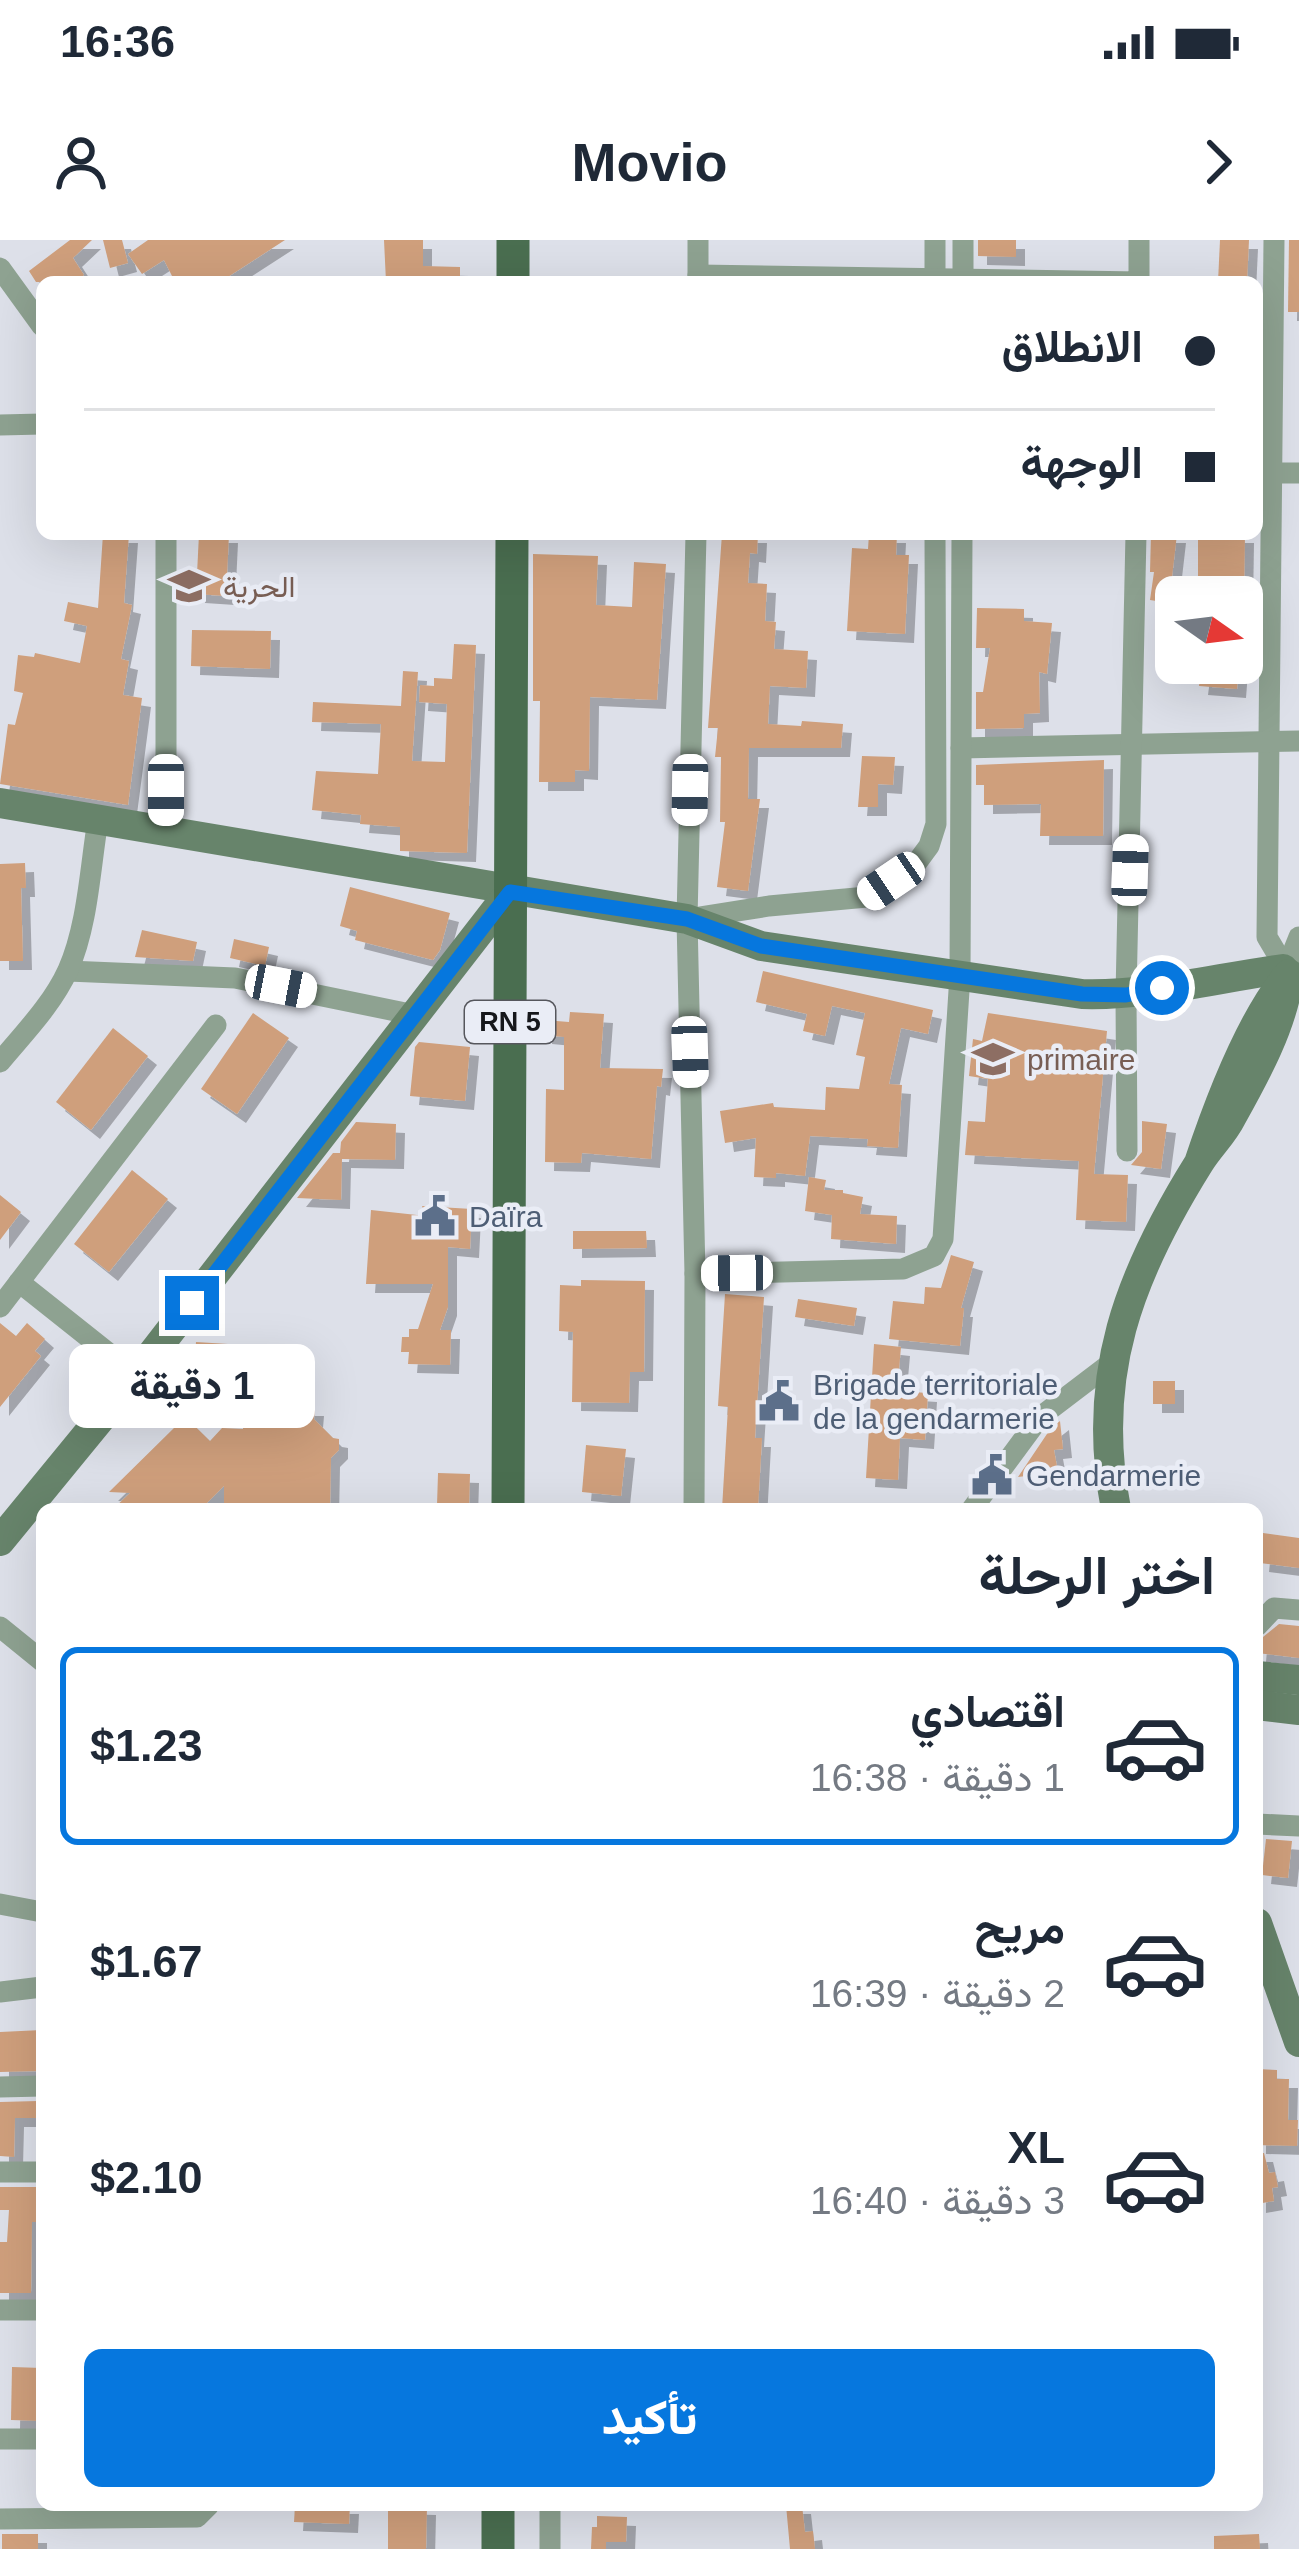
<!DOCTYPE html>
<html lang="ar">
<head>
<meta charset="utf-8">
<style>
  :root { --surface:#fff; --page:#f6f6f7; --text:#1f2937; --muted:#747a83; --line:#e0e1e3; --accent:#0677de }
  body { margin:0; font-family:Arial,Vazirmatn,sans-serif; background:var(--page); color:var(--text); direction:rtl; height:100vh; display:flex; flex-direction:column; font-size:45px; white-space:nowrap }
  * { box-sizing:border-box; margin:0 }
  p { font-size:39px; color:var(--muted) }
  .icon { flex:none; width:66px; height:66px; fill:none; stroke:currentColor; stroke-width:2; stroke-linecap:round; stroke-linejoin:round }
  .map { position:relative; flex:1; overflow:hidden; direction:ltr }
  .panel { position:absolute; left:36px; top:1263px; width:1227px; height:1008px; display:flex; flex-direction:column; background:var(--surface); border-radius:18px; box-shadow:0 12px 48px #0002; direction:rtl }
  .panel>* { flex:none }
  .hud { position:absolute; left:36px; top:36px; width:1227px; height:264px; border-radius:18px; box-shadow:0 12px 48px #0002; direction:rtl; display:grid; align-content:center; height:264px; padding:0 48px; background:var(--surface) }
  .needle { width:78px; rotate:104deg }
  .buttons { position:absolute; left:1155px; top:336px; display:grid; gap:24px }
  .buttons a { display:grid; place-items:center; width:108px; height:108px; border-radius:18px; background:var(--surface); box-shadow:0 12px 48px #0002; font-size:60px }
  .end { position:absolute; width:54px; height:54px; margin:-27px; border:15px solid #0677de; background:#fff; box-shadow:0 0 0 6px #fff }
  .from { border-radius:50% }
  .bubble { position:absolute; height:84px; border-radius:18px; background:var(--surface); box-shadow:0 12px 48px #0002; font-size:39px; font-weight:800; line-height:84px; text-align:center; direction:rtl }
  .car { position:absolute; width:36px; height:72px; margin:-36px -18px; border-radius:15px; box-shadow:0 0 9px 3px #0007; background:linear-gradient(#fff 24%,#345 0 40%,#fff 0 76%,#345 0 86%,#fff 0) }
  .hud b { display:flex; align-items:center; gap:42px; height:114px; font-size:45px }
  .hud b+b { border-top:3px solid var(--line) }
  .hud i { width:30px; height:30px; background:var(--text) }
  ul { padding:0; list-style:none }
  li { display:flex; align-items:center; gap:36px; height:198px; margin:0 24px 18px; padding:0 24px; border:6px solid transparent; border-radius:18px }
  li div { flex:1 }
  li b { display:block; font-size:45px }
  li em { font-style:normal; font-weight:800 }
  li.current { border-color:var(--accent) }
  li>.icon { width:108px; height:108px; stroke-width:1.5 }
  h2 { padding:0 48px; font-size:54px; line-height:144px }
  .cta { display:flex; gap:24px; margin-top:auto; padding:24px 48px }
  .cta a { flex:1; height:138px; border-radius:18px; background:var(--accent); color:#fff; font-size:48px; font-weight:800; line-height:138px; text-align:center }
  .status { display:flex; justify-content:space-between; align-items:center; height:84px; padding:0 60px; background:var(--surface); direction:ltr }
  .status svg { height:33px; fill:currentColor }
  header { display:flex; justify-content:space-between; align-items:center; height:156px; padding:0 48px; background:var(--surface); font-size:54px; font-weight:800 }
  .map>svg:first-child { display:block }
  .building { fill:#cf9f7c; filter:url(#shadow) }
  .lines { fill:none; stroke-linecap:round; stroke-linejoin:round }
  .street { stroke:#8ea291; stroke-width:21 }
  .secondary { stroke:#67846b; stroke-width:30 }
  .primary { stroke:#4a6e50; stroke-width:33 }
  .route { stroke:#0677de; stroke-width:15 }
  .labels { text-anchor:middle; dominant-baseline:central; stroke-width:9; stroke-linejoin:round; paint-order:stroke }
  .shield { fill:#eaedf6; stroke:#56575d; stroke-width:3 }
  .shield-label { font-size:27px; font-weight:bold; fill:#16171b }
  .education-label { font-size:30px; fill:#785e54; stroke:#eaedf6; text-anchor:start }
  .service-label { font-size:30px; fill:#4e5e75; stroke:#eaedf6; text-anchor:start }
</style>
</head>
<body>
<div class="status"><b>16:36</b><svg viewBox="0 0 49 12"><path d="M0 12V9h3v3zM5 12V6h3v6zM10 12V3h3v9zM15 12V0h3v12zM26 1h20v11H26zM47 4h2v5h-2z"/></svg></div>
<header><svg class="icon" aria-label="forward" viewBox="0 0 24 24"><path d="M9 5l7 7-7 7"/></svg>Movio<svg class="icon" aria-label="person" viewBox="0 0 24 24"><circle cx="12" cy="8" r="4"/><path d="M4 21q1-7 8-7t8 7"/></svg></header>
<div class="map">
<svg width="1299" height="2309" viewBox="0 0 1299 2309">
  <defs>
    <filter id="shadow"><feDropShadow dx="9" dy="9" stdDeviation="0" flood-color="#0004"/></filter>
  </defs>
  <rect width="100%" height="100%" fill="#dde0e9"/>
  <g class="building">
    <polygon points="70,0 92,0 73,18 84,35 74,42 36,42 29,31"/>
    <polygon points="103,0 122,0 128,23 110,28"/>
    <polygon points="148,0 285,0 220,42 175,42 164,20 142,34 128,14"/>
    <polygon points="384,0 423,0 423,26 460,27 460,42 386,42"/>
    <polygon points="978,0 1016,0 1016,17 978,16"/>
    <polygon points="1220,0 1249,0 1247,42 1218,42"/>
    <polygon points="1289,0 1299,0 1299,72 1288,72"/>
    <polygon points="103,294 129,294 124,363 132,365 121,419 129,421 123,455 142,458 128,565 0,544 8,484 15,485 23,453 14,451 18,415 34,417 35,413 80,423 87,386 64,381 68,362 98,368"/>
    <polygon points="199,294 229,294 226,356 196,354"/>
    <polygon points="722,294 758,294 757,314 750,313 748,343 767,344 765,381 776,382 774,409 808,411 806,448 770,446 768,484 801,486 802,481 843,484 841,508 749,508 748,559 760,559 748,651 717,647 725,582 720,582 721,517 715,517 718,488 708,488"/>
    <polygon points="869,294 897,294 896,315 909,315 905,394 847,391 852,308 868,309"/>
    <polygon points="1151,294 1177,294 1169,363 1150,360 1154,332 1150,332"/>
    <polygon points="1198,294 1245,294 1244,357 1198,357"/>
    <polygon points="533,314 598,316 596,365 632,367 634,322 666,324 657,460 590,457 589,531 575,530 575,542 539,542 540,461 533,461"/>
    <polygon points="977,368 1024,369 1024,381 1052,383 1047,434 1039,432 1040,473 1024,474 1024,488 976,489 976,452 983,452 990,408 976,408"/>
    <polygon points="192,390 271,391 270,429 191,426"/>
    <polygon points="454,404 476,405 467,613 400,611 400,587 360,584 361,575 312,570 316,531 378,534 381,484 312,482 313,462 401,466 403,431 418,432 412,521 445,522 447,464 419,462 420,445 434,446 434,438 452,439"/>
    <polygon points="1202,423 1239,423 1237,449 1199,446"/>
    <polygon points="862,516 895,517 893,545 878,544 878,567 858,567"/>
    <polygon points="1104,520 1103,596 1040,596 1041,564 984,565 984,545 976,545 976,525"/>
    <polygon points="25,623 26,648 21,648 23,721 0,721 0,624"/>
    <polygon points="350,647 450,673 440,710 433,720 355,700 357,691 340,686"/>
    <polygon points="142,690 197,702 193,721 135,717"/>
    <polygon points="234,699 269,707 265,726 230,718"/>
    <polygon points="763,731 933,770 928,794 901,788 889,844 902,845 898,908 867,906 868,899 810,896 805,936 776,933 776,938 754,937 756,898 725,903 720,871 773,863 774,867 825,870 826,847 859,849 865,817 856,815 865,773 832,766 825,796 803,791 807,774 756,762"/>
    <polygon points="570,772 604,774 600,828 663,829 661,847 657,846 651,919 582,913 581,923 545,922 546,849 564,850 564,797 543,795 544,780 569,782"/>
    <polygon points="253,773 289,798 237,874 201,849"/>
    <polygon points="988,773 1107,791 1094,934 1128,935 1126,982 1076,980 1079,921 965,915 968,881 985,882 988,839 969,836 973,799 982,801"/>
    <polygon points="113,788 148,816 91,890 56,862"/>
    <polygon points="419,802 470,807 465,861 410,856 415,807"/>
    <polygon points="1142,881 1167,884 1161,929 1131,925 1142,912"/>
    <polygon points="356,882 396,884 395,920 342,919 341,960 297,958 333,913 340,913 341,902"/>
    <polygon points="132,930 168,959 109,1032 74,1004"/>
    <polygon points="809,937 826,940 824,950 843,950 843,953 863,957 860,974 897,976 896,1004 831,999 832,975 805,971"/>
    <polygon points="0,955 21,972 0,1000"/>
    <polygon points="422,966 472,969 470,1009 448,1007 448,1067 440,1090 451,1090 450,1125 408,1124 409,1112 401,1112 402,1097 409,1097 409,1089 418,1089 433,1044 366,1044 371,970 426,976"/>
    <polygon points="573,991 646,991 647,1008 573,1009"/>
    <polygon points="951,1015 974,1022 961,1068 964,1068 960,1106 889,1099 893,1061 924,1064 925,1047 941,1048"/>
    <polygon points="581,1040 645,1041 644,1132 630,1132 629,1163 572,1162 573,1092 559,1091 560,1045 581,1046"/>
    <polygon points="725,1054 764,1057 755,1198 762,1198 758,1269 722,1269 728,1167 718,1166"/>
    <polygon points="798,1059 857,1068 854,1086 795,1077"/>
    <polygon points="0,1083 16,1096 27,1083 45,1099 35,1111 41,1116 0,1167"/>
    <polygon points="196,1102 289,1108 285,1167 315,1167 314,1179 333,1198 339,1199 339,1210 331,1218 330,1269 224,1269 224,1246 201,1269 113,1269 130,1253 109,1252 175,1187 144,1160 155,1147 210,1201 222,1188 243,1189 244,1145 193,1142"/>
    <polygon points="874,1104 901,1107 897,1151 928,1153 925,1200 900,1198 898,1240 866,1238"/>
    <rect x="1153" y="1141" width="22" height="23"/>
    <polygon points="1060,1181 1063,1209 1054,1210 1058,1232 1018,1237 1051,1188"/>
    <polygon points="586,1205 626,1209 621,1256 582,1252"/>
    <polygon points="438,1233 470,1234 469,1266 437,1265"/>
    <polygon points="1263,1293 1299,1298 1299,1328 1260,1323"/>
    <polygon points="1279,1384 1299,1386 1299,1418 1257,1413 1258,1401"/>
    <polygon points="1266,1599 1292,1601 1288,1638 1262,1635"/>
    <polygon points="42,1790 39,1831 0,1832 0,1792"/>
    <polygon points="1257,1829 1277,1830 1277,1839 1289,1839 1288,1880 1298,1880 1297,1906 1257,1905"/>
    <polygon points="38,1861 38,1878 15,1878 14,1917 0,1916 0,1862"/>
    <polygon points="1257,1913 1264,1913 1269,1933 1275,1932 1278,1947 1272,1948 1274,1961 1257,1964"/>
    <polygon points="0,1947 42,1947 42,1982 32,1982 31,2053 0,2053 0,2002 7,2002 9,1970 0,1970"/>
    <polygon points="12,2127 42,2128 42,2181 11,2180"/>
    <polygon points="295,2265 350,2265 349,2284 294,2282"/>
    <polygon points="388,2265 427,2266 426,2309 388,2309"/>
    <polygon points="786,2265 802,2265 805,2292 813,2291 815,2309 790,2309"/>
    <polygon points="597,2276 627,2277 626,2302 606,2302 606,2309 591,2309 592,2287 597,2287"/>
    <rect x="2" y="2294" width="36" height="15"/>
    <polygon points="1259,2294 1260,2309 1214,2309 1214,2296"/>
  </g>
  <g class="lines">
    <g class="street">
      <polyline points="935,0 935,42"/>
      <polyline points="1274,0 1267,697 1283,724"/>
      <polyline points="0,28 42,86"/>
      <polyline points="698,35 1139,42 1139,0"/>
      <polyline points="698,42 698,0"/>
      <polyline points="963,42 963,0"/>
      <polyline points="0,185 42,184"/>
      <polyline points="1257,233 1299,233"/>
      <polyline points="961,508 1299,501"/>
      <polyline points="166,592 166,294"/>
      <polyline points="693,678 769,666 867,657 915,625 929,606 936,584 935,294"/>
      <polyline points="1291,717 1299,697"/>
      <polyline points="68,731 235,738 415,775"/>
      <path d="M0 822C24 793 52 765 68 730 88 685 90 628 98 580"/>
      <polyline points="1127,911 1126,755 1136,294"/>
      <polyline points="695,1034 903,1029 934,1016 943,999 960,735 962,294"/>
      <polyline points="19,1042 136,1135"/>
      <polyline points="0,1067 216,785"/>
      <polyline points="694,1269 695,1034 687,679 696,294"/>
      <polyline points="972,1269 1040,1177 1111,1123"/>
      <polyline points="1257,1386 1274,1368 1299,1370"/>
      <polyline points="0,1387 42,1421"/>
      <polyline points="1257,1584 1299,1586"/>
      <polyline points="0,1664 42,1672"/>
      <polyline points="0,1752 42,1747"/>
      <polyline points="0,1847 42,1846"/>
      <polyline points="0,1932 42,1932"/>
      <polyline points="0,2070 42,2070"/>
      <polyline points="0,2199 42,2199"/>
      <polyline points="0,2279 197,2277 209,2265"/>
      <polyline points="550,2309 550,2265"/>
    </g>
    <g class="secondary">
      <path d="M0 563 687 679 761 706 1082 754C1149 756 1216 738 1283 729"/>
      <path d="M1116 1269C1090 1136 1129 1035 1199 923 1209 907 1223 894 1231 878 1255 835 1284 783 1289 734 1251 779 1218 866 1199 923"/>
      <polyline points="0,1301 136,1135 510,652"/>
      <polyline points="1257,1436 1299,1440"/>
      <polyline points="1257,1465 1299,1470"/>
      <polyline points="1257,1683 1299,1802"/>
    </g>
    <g class="primary">
      <polyline points="513,42 513,0"/>
      <polyline points="508,1269 512,294"/>
      <polyline points="498,2309 498,2265"/>
    </g>
  </g>
  <g class="lines">
    <polyline class="route" points="192,1063 510,652 687,679 761,706 1082,754 1126,755 1162,748"/>
  </g>
  <defs>
    <g id="school-bare" transform="scale(3.24)"><path d="M0-5L7-2L0 1L-7-2ZM-4 1L0 2.5L4 1V4Q0 6-4 4Z" fill="#8d6e63" stroke="#eaedf6" stroke-width="2.5" paint-order="stroke"/></g>
    <g id="civic-bare" transform="scale(3.24)"><path d="M-.6-6.5H3V-4.5H.6V-3L4-1V1h2V6H-6V1h2V-1L-.6-3ZM-1.2 2.5V6h2.4V2.5Z" fill="#5c6f8a" stroke="#eaedf6" stroke-width="2.5" paint-order="stroke"/></g>
  </defs>
  <g fill-rule="evenodd">
    <use href="#school-bare" x="189" y="346"/>
    <use href="#school-bare" x="993" y="819"/>
    <use href="#civic-bare" x="435" y="976"/>
    <use href="#civic-bare" x="779" y="1161"/>
    <use href="#civic-bare" x="992" y="1235"/>
  </g>
  <g class="labels">
    <rect class="shield" x="465" y="761" width="90" height="42" rx="9"/>
    <g class="shield-label">
      <text x="510" y="782">RN 5</text>
    </g>
    <g class="education-label">
      <text x="223" y="346">الحرية</text>
      <text x="1027" y="819">primaire</text>
    </g>
    <g class="service-label">
      <text x="469" y="976">Daïra</text>
      <text x="813" y="1144">Brigade territoriale<tspan x="813" dy="34">de la gendarmerie</tspan></text>
      <text x="1026" y="1235">Gendarmerie</text>
    </g>
  </g>
</svg>
<div class="buttons">
<a><svg class="needle" viewBox="-14 -14 28 28"><path d="M0-13l5 13h-10z" fill="#e53935"/><path d="M0 13l5-13h-10z" fill="#747a83"/></svg></a>
</div>
<i class="end from" style="left:1162px;top:748px"></i>
<i class="end" style="left:192px;top:1063px"></i>
<div class="bubble" style="left:69px;top:1104px;width:246px">1 دقيقة</div>
<i class="car" style="left:166px;top:550px;rotate:180deg"></i>
<i class="car" style="left:690px;top:550px;rotate:181deg"></i>
<i class="car" style="left:1130px;top:630px;rotate:2deg"></i>
<i class="car" style="left:891px;top:641px;rotate:236deg"></i>
<i class="car" style="left:281px;top:746px;rotate:101deg"></i>
<i class="car" style="left:690px;top:812px;rotate:178deg"></i>
<i class="car" style="left:737px;top:1033px;rotate:269deg"></i>
<div class="hud">
<b><i class="from"></i>الانطلاق</b>
<b><i></i>الوجهة</b>
</div>
<section class="panel">
<h2>اختر الرحلة</h2>
<ul>
<li class="current"><svg class="icon" aria-label="car" viewBox="0 0 24 24"><path d="M5 17H2v-5l4-1 3-4h7l3 4 3 1v5h-3M9 17h6M6 11h13"/><circle cx="7" cy="17" r="2"/><circle cx="17" cy="17" r="2"/></svg><div><b>اقتصادي</b><p>1 دقيقة · 16:38</p></div><em>$1.23</em></li>
<li><svg class="icon" aria-label="car" viewBox="0 0 24 24"><path d="M5 17H2v-5l4-1 3-4h7l3 4 3 1v5h-3M9 17h6M6 11h13"/><circle cx="7" cy="17" r="2"/><circle cx="17" cy="17" r="2"/></svg><div><b>مريح</b><p>2 دقيقة · 16:39</p></div><em>$1.67</em></li>
<li><svg class="icon" aria-label="car" viewBox="0 0 24 24"><path d="M5 17H2v-5l4-1 3-4h7l3 4 3 1v5h-3M9 17h6M6 11h13"/><circle cx="7" cy="17" r="2"/><circle cx="17" cy="17" r="2"/></svg><div><b>XL</b><p>3 دقيقة · 16:40</p></div><em>$2.10</em></li>
</ul>
<div class="cta"><a>تأكيد</a></div>
</section>
</div>
</body>
</html>
